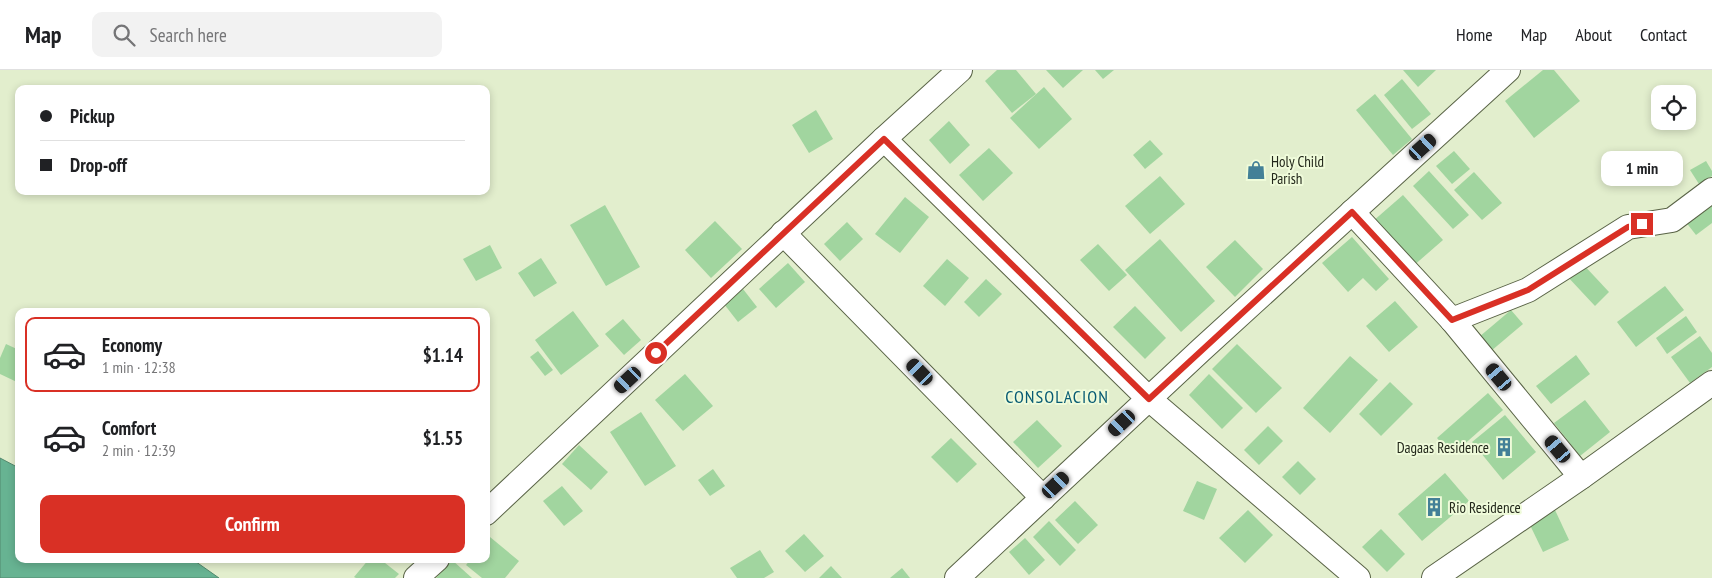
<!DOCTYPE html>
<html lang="en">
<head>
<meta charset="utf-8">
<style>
  :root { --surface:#fff; --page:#f2f2f2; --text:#202124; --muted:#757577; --line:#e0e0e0; --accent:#d93025 }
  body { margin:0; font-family:"PT Sans Narrow",sans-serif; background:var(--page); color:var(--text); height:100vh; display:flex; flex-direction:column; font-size:19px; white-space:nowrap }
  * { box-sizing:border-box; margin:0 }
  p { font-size:16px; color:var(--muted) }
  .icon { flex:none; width:28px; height:28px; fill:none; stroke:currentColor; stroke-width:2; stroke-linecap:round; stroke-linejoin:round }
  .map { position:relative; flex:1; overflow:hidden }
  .panel { position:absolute; left:15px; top:238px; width:475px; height:255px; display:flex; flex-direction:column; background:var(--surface); border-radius:10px; box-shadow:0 2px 8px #0003 }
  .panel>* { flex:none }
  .banner { position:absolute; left:15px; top:15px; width:475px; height:110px; border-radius:10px; box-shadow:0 2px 8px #0003; display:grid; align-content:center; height:110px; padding:0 25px; background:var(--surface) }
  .buttons { position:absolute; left:1651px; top:15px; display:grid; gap:10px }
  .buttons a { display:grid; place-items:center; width:45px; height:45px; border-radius:10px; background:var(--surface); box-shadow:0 2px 8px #0003; font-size:25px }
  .end { position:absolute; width:22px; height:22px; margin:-11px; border:6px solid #d93025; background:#fff; box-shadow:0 0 0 2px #fff }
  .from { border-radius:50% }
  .bubble { position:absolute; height:35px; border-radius:10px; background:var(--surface); box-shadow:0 2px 8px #0003; font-size:16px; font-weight:700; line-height:35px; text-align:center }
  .car { position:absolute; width:15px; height:30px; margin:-15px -8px; border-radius:6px; box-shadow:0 0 4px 1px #0007; background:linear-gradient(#222 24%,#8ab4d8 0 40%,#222 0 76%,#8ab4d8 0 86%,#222 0) }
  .banner b { display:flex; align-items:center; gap:18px; height:48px; font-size:19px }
  .banner b+b { border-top:1px solid var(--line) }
  .banner i { width:12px; height:12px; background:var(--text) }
  ul { padding:9px 0 0; list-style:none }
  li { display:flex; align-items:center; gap:15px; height:75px; margin:0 10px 8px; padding:0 15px; border:2px solid transparent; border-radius:10px }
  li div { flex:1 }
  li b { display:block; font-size:19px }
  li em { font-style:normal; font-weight:700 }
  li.selected { border-color:var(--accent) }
  li>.icon { width:45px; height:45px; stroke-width:1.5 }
  .button { display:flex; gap:10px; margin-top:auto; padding:10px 25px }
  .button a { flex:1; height:58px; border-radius:10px; background:var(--accent); color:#fff; font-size:20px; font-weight:700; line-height:58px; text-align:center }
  header { display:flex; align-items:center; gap:30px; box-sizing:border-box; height:70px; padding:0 25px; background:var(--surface); border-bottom:1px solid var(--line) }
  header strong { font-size:24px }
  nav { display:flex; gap:28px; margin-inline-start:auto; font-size:18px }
  .search { width:350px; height:45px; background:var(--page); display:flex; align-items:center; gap:12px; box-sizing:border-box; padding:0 18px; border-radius:10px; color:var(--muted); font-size:19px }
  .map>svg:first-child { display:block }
  .water { fill:#67b392; stroke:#53896e }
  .building { fill:#a1d59f }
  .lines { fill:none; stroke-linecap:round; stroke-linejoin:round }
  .street-casing { stroke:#596346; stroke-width:26 }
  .street { stroke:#fff; stroke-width:24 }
  .route { stroke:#d93025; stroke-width:6 }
  .labels { text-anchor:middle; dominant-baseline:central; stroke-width:4; stroke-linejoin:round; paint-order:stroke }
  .poi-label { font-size:15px; fill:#23281b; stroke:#effbda; text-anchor:start }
  .quarter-label { font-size:18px; letter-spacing:1px; fill:#085b73; stroke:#effbda }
</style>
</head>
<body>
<header>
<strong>Map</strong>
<div class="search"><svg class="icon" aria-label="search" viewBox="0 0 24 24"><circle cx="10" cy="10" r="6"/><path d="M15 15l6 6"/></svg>Search here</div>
<nav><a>Home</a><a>Map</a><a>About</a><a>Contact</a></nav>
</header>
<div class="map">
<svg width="1712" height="508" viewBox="0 0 1712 508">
  <rect width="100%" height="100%" fill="#e2eecd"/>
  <polygon class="water" points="0,388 19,398 19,489 192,489 219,508 0,508"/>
  <g class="building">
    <polygon points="997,0 1016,0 1036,24 1012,43 985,11"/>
    <polygon points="1046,0 1083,0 1063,18"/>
    <polygon points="1095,0 1114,0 1103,9"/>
    <polygon points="1403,0 1436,0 1418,17"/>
    <polygon points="1543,0 1554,0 1580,31 1534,68 1505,31"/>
    <polygon points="1402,9 1431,44 1412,59 1384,25"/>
    <polygon points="1044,17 1072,49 1039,79 1010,48"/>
    <polygon points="1375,24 1412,69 1393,85 1356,40"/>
    <polygon points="816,40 833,69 809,83 792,55"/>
    <polygon points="949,51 970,75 950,94 929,70"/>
    <polygon points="1150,70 1163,84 1145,99 1133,85"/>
    <polygon points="989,78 1013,103 983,131 959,105"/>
    <polygon points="1454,81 1470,99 1452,114 1436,96"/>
    <polygon points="1706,91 1712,101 1712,106 1699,114 1690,100"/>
    <polygon points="1429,101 1469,145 1453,159 1413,116"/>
    <polygon points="1474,102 1502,133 1482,150 1454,120"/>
    <polygon points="1160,106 1185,134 1150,164 1125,136"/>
    <polygon points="1403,125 1443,170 1412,197 1372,152"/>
    <polygon points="905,127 929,147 900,183 875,164"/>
    <polygon points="1710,132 1712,135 1712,153 1696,165 1685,151"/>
    <polygon points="605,135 640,197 606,216 570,155"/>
    <polygon points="715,151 742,179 711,208 685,180"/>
    <polygon points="847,152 863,169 840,191 824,174"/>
    <polygon points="1352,167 1389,209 1376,221 1363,208 1348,222 1322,193"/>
    <polygon points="1160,169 1215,231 1181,262 1125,200"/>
    <polygon points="1235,170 1263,199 1235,227 1206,197"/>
    <polygon points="1098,174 1127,205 1109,221 1080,190"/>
    <polygon points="490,175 502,198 476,211 463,189"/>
    <polygon points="541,188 557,213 534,227 518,203"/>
    <polygon points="947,189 969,208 945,236 923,216"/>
    <polygon points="1581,192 1609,222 1595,236 1566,205"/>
    <polygon points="788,193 805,212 776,238 759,219"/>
    <polygon points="986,209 1002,224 979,247 964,232"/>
    <polygon points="1665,216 1684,240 1636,277 1617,252"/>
    <polygon points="743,219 757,237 738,252 724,234"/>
    <polygon points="1395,231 1418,257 1389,282 1366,256"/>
    <polygon points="1135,236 1166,268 1145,289 1113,257"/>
    <polygon points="1511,240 1523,254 1491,281 1479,267"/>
    <polygon points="573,241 599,276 561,305 535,270"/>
    <polygon points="1686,246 1697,262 1667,284 1656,268"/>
    <polygon points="623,249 641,270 624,285 605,264"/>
    <polygon points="1700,266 1712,283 1712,297 1690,313 1671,287"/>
    <polygon points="6,274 19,280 19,313 0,304 0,288"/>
    <polygon points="1237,274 1282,318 1256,343 1212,299"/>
    <polygon points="538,281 553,300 545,306 530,287"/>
    <polygon points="1576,285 1590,304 1551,334 1536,316"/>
    <polygon points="1350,286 1378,310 1330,363 1303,338"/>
    <polygon points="685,304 713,336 683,361 655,330"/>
    <polygon points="1209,304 1243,338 1222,359 1189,325"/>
    <polygon points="1390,312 1413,334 1381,366 1359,344"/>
    <polygon points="1488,323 1503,340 1452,385 1437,368"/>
    <polygon points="1585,330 1610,362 1580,386 1554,353"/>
    <polygon points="641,342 676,396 645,416 610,362"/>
    <polygon points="1505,345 1536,382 1503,410 1472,372"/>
    <polygon points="1037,350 1062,376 1038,398 1013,372"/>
    <polygon points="1268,356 1283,371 1259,395 1244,380"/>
    <polygon points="951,368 977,394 957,413 931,387"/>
    <polygon points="579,375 608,402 591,420 562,394"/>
    <polygon points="1298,391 1316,409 1300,425 1282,407"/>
    <polygon points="713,399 725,416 710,426 698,410"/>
    <polygon points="1445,403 1469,431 1422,471 1398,444"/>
    <polygon points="1197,411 1217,419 1204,450 1183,441"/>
    <polygon points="562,416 583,441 564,456 543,431"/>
    <polygon points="1075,431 1098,455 1078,474 1055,450"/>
    <polygon points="1248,440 1273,465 1245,493 1219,468"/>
    <polygon points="1555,440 1569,470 1543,482 1529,453"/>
    <polygon points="1049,451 1076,480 1060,496 1033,467"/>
    <polygon points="1381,459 1405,484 1387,502 1362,477"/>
    <polygon points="804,464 824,486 805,502 785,481"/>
    <polygon points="490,467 519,491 505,508 482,508 466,495 471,489 486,489 486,471"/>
    <polygon points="1025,468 1045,490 1029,505 1009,482"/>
    <polygon points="760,480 774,502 764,508 737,508 730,498"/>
    <polygon points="369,489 380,489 399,504 395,508 356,508 354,507"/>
    <polygon points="452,490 472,508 436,508"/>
    <polygon points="831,496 842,508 819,508"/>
    <polygon points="902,498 910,508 890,508"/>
  </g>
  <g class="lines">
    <g class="street-casing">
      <g id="street">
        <polyline points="884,69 1149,329 1358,508"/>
        <polyline points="1352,142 1452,250 1581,407"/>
        <polyline points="783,163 1043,428"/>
        <polyline points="1452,250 1528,220 1628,157 1672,150 1712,120"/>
        <polyline points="486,443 884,69 960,0"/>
        <polyline points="416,508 437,489"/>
        <polyline points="957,508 1201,280 1508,0"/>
        <polyline points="1434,508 1581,407 1712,313"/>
      </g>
    </g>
    <use href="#street" class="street"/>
  </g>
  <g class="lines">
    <polyline class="route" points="656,283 884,69 1149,329 1352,142 1452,250 1528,220 1628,157 1642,154"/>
  </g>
  <defs>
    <g id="shop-bare" transform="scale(1.5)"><path d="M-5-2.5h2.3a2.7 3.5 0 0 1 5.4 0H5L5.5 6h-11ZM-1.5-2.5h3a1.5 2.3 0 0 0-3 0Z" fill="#438097" stroke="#effbda" stroke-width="2.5" paint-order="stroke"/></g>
    <g id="building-bare" transform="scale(1.5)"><path d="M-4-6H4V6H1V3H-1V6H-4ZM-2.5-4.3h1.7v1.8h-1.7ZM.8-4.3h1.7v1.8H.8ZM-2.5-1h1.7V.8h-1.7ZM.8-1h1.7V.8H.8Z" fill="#438097" stroke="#effbda" stroke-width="2.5" paint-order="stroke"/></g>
  </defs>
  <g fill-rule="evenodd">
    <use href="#shop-bare" x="1256" y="100"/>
    <use href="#building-bare" x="1504" y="377"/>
    <use href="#building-bare" x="1434" y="437"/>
  </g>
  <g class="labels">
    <g class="poi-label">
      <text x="1271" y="91">Holy Child<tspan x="1271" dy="17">Parish</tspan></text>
      <text x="1489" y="377" text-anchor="end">Dagaas Residence</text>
      <text x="1449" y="437">Rio Residence</text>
    </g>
    <g class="quarter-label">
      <text x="1057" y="326">CONSOLACION</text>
    </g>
  </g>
</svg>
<div class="buttons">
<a><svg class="icon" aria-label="locate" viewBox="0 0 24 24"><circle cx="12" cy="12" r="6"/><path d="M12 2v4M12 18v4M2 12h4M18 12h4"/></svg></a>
</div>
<i class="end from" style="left:656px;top:283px"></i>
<i class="end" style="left:1642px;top:154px"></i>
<div class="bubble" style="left:1601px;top:81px;width:82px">1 min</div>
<i class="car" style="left:1423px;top:77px;rotate:48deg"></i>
<i class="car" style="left:920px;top:302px;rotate:316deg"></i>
<i class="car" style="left:1499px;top:307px;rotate:320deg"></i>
<i class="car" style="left:628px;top:310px;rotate:227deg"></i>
<i class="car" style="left:1122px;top:353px;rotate:227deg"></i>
<i class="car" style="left:1558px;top:379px;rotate:320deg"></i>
<i class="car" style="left:1056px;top:415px;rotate:47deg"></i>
<div class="banner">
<b><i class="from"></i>Pickup</b>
<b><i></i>Drop-off</b>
</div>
<section class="panel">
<ul>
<li class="selected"><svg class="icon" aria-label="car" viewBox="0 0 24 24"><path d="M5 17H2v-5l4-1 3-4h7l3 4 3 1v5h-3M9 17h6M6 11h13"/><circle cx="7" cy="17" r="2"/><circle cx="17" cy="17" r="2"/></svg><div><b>Economy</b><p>1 min · 12:38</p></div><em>$1.14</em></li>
<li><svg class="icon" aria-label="car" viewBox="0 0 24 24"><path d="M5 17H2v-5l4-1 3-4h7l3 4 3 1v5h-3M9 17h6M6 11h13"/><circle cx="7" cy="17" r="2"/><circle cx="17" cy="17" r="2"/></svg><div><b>Comfort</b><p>2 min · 12:39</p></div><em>$1.55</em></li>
</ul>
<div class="button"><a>Confirm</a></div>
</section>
</div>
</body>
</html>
